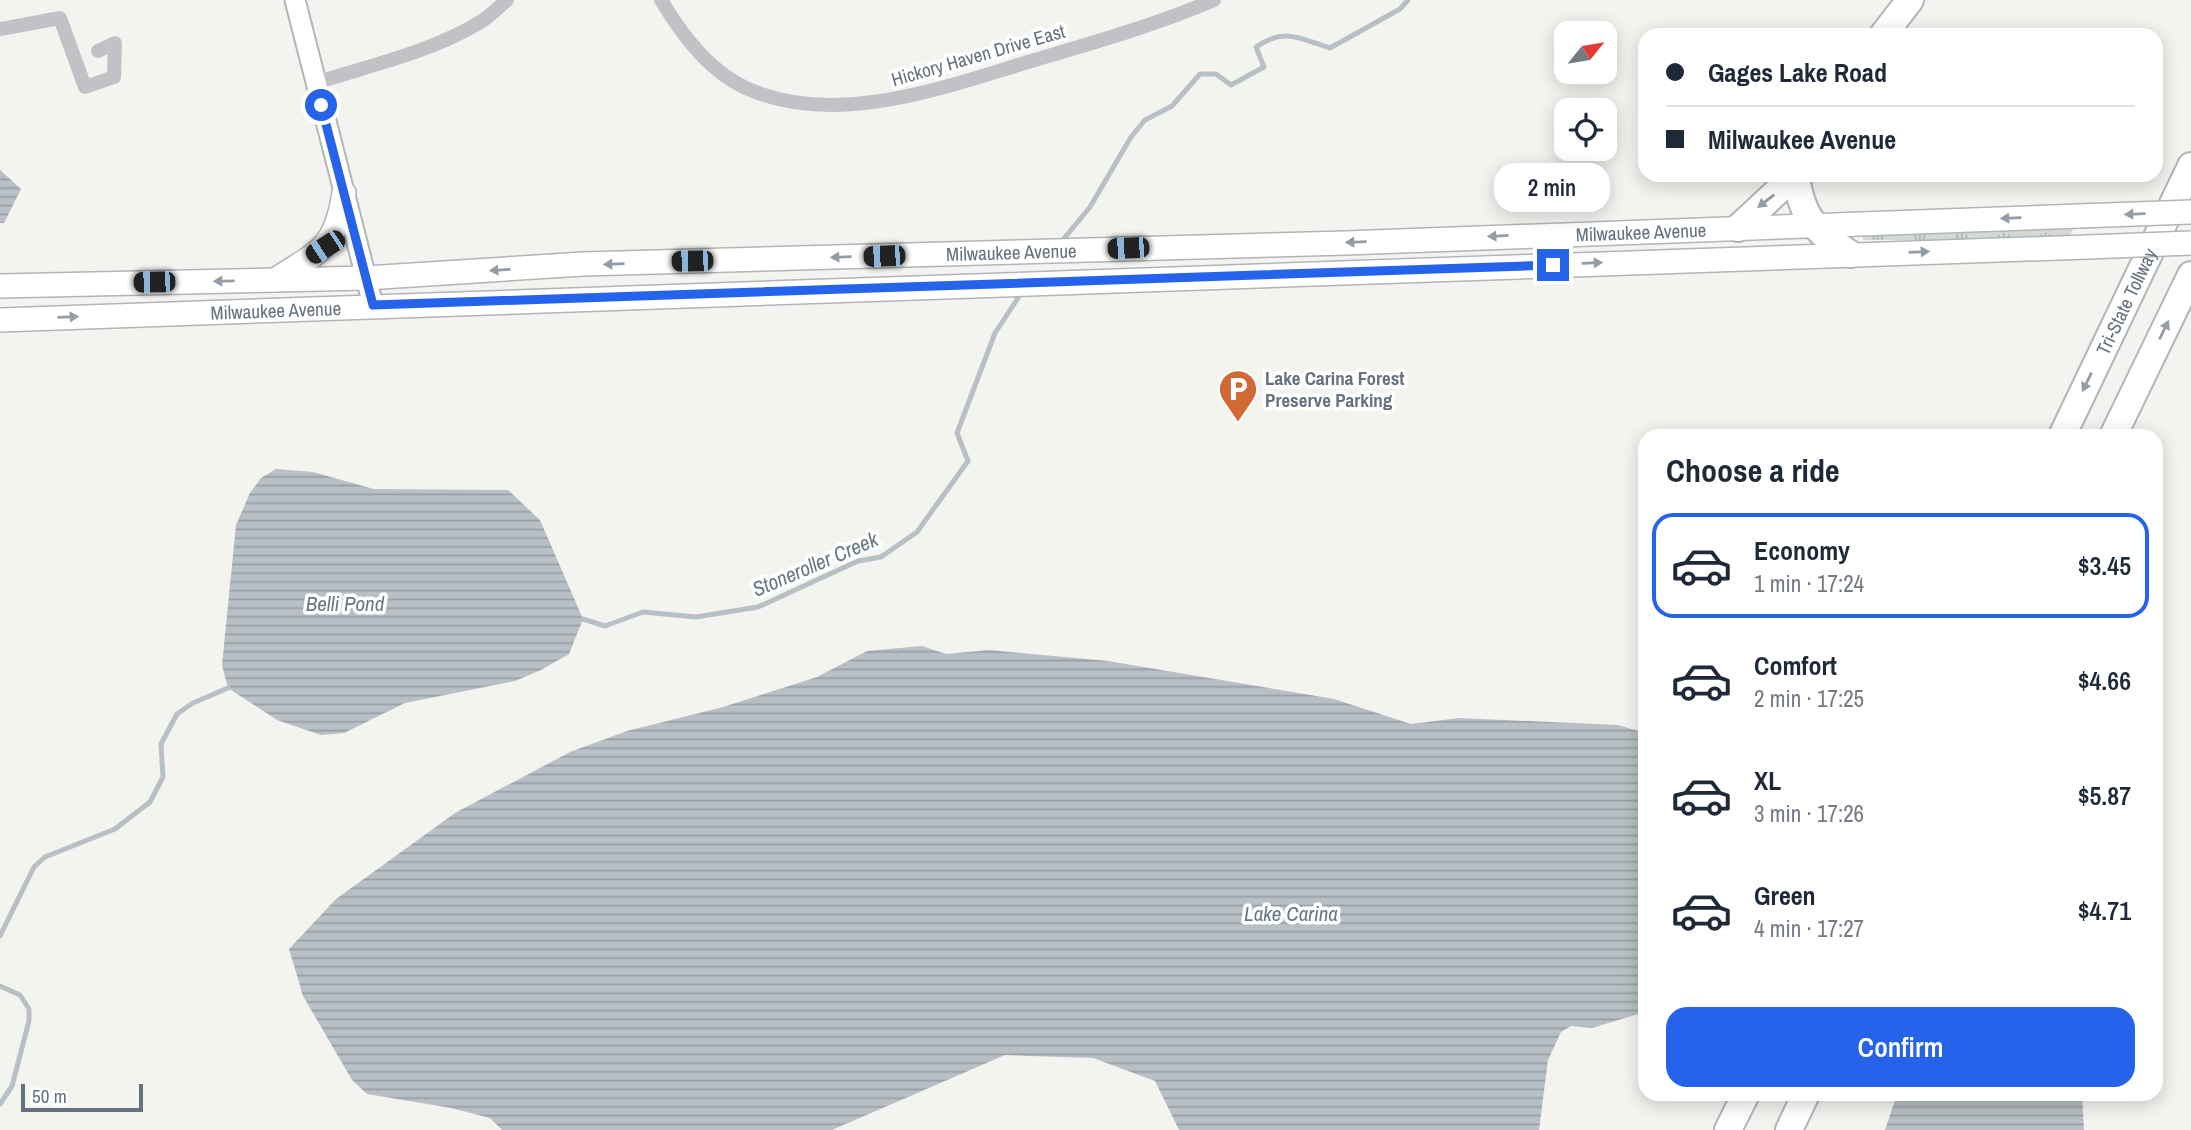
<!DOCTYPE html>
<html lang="en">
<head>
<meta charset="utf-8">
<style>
  :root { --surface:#fff; --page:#f6f6f7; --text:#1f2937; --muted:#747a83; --line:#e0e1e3; --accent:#2563eb }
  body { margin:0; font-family:"Archivo Narrow",sans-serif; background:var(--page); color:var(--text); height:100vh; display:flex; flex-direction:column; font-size:26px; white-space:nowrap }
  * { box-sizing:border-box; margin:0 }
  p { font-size:23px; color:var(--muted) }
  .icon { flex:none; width:38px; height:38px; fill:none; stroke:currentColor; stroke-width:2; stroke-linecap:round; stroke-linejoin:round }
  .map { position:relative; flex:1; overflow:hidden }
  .sheet { position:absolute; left:1638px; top:429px; width:525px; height:672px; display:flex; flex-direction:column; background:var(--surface); border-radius:21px; box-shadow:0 4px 18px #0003 }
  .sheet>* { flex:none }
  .top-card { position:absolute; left:1638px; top:28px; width:525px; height:154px; border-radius:21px; box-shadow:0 4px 18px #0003; display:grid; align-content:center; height:154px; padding:0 28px; background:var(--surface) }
  .needle { width:46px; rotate:60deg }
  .controls { position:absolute; left:1554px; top:21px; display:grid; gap:14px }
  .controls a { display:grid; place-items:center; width:63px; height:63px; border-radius:14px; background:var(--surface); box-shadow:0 4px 18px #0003; font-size:35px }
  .scale { position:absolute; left:21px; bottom:18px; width:122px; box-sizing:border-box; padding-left:7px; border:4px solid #66717e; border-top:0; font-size:19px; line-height:24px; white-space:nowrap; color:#66717e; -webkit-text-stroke:5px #fff; paint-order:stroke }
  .end { position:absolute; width:32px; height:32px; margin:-16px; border:9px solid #2563eb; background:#fff; box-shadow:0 0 0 4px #fff }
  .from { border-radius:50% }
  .bubble { position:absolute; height:49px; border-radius:21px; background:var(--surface); box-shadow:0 4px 18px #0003; font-size:23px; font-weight:600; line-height:49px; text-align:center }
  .car { position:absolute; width:21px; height:42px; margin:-21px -10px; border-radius:9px; box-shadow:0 0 5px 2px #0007; background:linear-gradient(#222 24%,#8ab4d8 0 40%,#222 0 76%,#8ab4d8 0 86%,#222 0) }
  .top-card b { display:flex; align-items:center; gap:24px; height:66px; font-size:26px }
  .top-card b+b { border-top:2px solid var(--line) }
  .top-card i { width:18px; height:18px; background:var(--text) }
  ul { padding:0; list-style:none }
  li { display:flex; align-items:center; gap:21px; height:105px; margin:0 14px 10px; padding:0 14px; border:4px solid transparent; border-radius:21px }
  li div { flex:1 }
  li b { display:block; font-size:26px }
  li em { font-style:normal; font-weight:600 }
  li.active { border-color:var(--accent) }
  li>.icon { width:63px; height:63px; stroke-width:1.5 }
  h2 { padding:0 28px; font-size:32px; line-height:84px }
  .cta { display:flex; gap:14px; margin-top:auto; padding:14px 28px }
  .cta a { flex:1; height:80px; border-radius:21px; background:var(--accent); color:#fff; font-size:28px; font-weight:600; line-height:80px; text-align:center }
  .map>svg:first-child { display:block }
  .grass { fill:url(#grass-tufts) }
  .water { fill:url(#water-rules) }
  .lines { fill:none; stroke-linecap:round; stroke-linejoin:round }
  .stream { stroke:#b8c0c5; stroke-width:5 }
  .secondary-casing { stroke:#b2b6ba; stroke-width:23 }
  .primary-casing { stroke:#b1b4b8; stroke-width:26 }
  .highway-casing { stroke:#b2b5b8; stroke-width:30 }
  .street { stroke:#c0c2c5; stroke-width:14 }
  .secondary { stroke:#fff; stroke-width:19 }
  .primary { stroke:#fff; stroke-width:23 }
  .highway { stroke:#fff; stroke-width:26 }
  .primary-bridge-casing { stroke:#b1b4b8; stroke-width:26; stroke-linecap:butt }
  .primary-bridge { stroke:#fff; stroke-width:23 }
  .oneway { fill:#949ca5 }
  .route { stroke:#2563eb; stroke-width:9 }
  .labels { text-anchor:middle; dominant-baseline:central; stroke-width:7; stroke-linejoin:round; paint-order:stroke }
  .street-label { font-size:19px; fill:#66717e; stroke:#fff }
  .poi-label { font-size:19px; font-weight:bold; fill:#66717e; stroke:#fff; text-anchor:start }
  .water-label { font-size:21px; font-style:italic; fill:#677882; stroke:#fff }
</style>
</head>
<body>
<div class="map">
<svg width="2191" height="1130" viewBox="0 0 2191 1130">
  <defs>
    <pattern id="grass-tufts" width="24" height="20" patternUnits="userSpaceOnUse" patternTransform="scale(1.75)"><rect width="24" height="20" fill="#d4dad2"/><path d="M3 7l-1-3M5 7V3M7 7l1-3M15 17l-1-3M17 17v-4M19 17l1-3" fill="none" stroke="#b0b5b0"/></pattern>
    <pattern id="water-rules" width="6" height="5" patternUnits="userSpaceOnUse" patternTransform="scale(1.75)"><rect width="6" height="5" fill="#b8c0c5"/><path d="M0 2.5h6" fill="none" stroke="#99a0a5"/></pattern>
  </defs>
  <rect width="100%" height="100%" fill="#f3f4f0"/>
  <polygon class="grass" points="2074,227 2069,237 1944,240 1863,240 1863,234"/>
  <g class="water">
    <polygon points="0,170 21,189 4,223 0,223"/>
    <polygon points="276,469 313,472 374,489 508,490 540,520 583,619 569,654 541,670 515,681 405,703 344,733 321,735 277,720 228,688 222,665 236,525 250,493 261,478"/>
    <polygon points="922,646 946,654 989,650 1108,661 1334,699 1411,724 1459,718 1618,725 1645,733 1645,1012 1592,1028 1571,1026 1561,1032 1548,1060 1539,1130 1179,1130 1155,1081 1093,1058 1005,1055 832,1130 502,1130 490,1118 451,1108 367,1094 352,1080 303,996 289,949 336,899 455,813 570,752 627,731 723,707 817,677 867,651"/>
    <polygon points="1897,1094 2082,1094 2084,1130 1885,1130"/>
  </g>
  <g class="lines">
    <g class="stream">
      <path d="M1062 241 1090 207 1131 137 1145 120 1172 106 1200 74H1216L1231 85 1264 67 1256 47C1285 27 1300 39 1330 48L1400 9 1408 0"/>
      <polyline points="583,619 605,626 643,612 696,617 758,607 858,561 881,557 917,532 968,461 957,433 995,333 1018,298"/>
      <polyline points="0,936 34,867 45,857 115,829 150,802 163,777 161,744 177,714 193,703 228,688"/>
      <polyline points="0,986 20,995 29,1009 29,1021 12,1086 0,1104"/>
    </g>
    <g class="secondary-casing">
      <polyline id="secondary" points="295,0 373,305"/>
    </g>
    <g class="primary-casing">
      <g id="primary">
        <path d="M275 280C319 251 335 250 344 193"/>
        <path id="s1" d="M0 286 366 278 583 264 1346 243 2079 216"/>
        <path id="s2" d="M0 320 2087 247"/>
      </g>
    </g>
    <g class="highway-casing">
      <g id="highway">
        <polyline points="1883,35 1910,0"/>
        <path d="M1796 175C1801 217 1816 232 1850 254"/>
        <polyline points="1738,228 1795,175"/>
        <path id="s3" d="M2062 436 2191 166"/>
        <polyline points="2113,436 2191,275"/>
        <polyline points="1728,1130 1746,1094"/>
        <polyline points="1789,1130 1806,1094"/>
      </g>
    </g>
    <g class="street">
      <path d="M661 0C683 37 712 75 753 91 843 127 950 85 1038 59 1096 42 1158 24 1214 0"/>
      <polyline points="0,29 60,18 85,87 114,77 115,43 98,51"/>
      <path d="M315 83C371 65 432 52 482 21 491 15 499 7 507 0"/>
    </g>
    <use href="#secondary" class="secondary"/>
    <use href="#primary" class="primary"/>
    <use href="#highway" class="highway"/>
    <g class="primary-bridge-casing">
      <g id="primary-bridge">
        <polyline points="2079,216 2191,212"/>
        <polyline points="2087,247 2191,243"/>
      </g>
    </g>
    <use href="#primary-bridge" class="primary-bridge"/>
  </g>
  <defs><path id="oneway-solid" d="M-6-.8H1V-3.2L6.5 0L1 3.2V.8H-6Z" transform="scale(1.75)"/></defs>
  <g class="oneway">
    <use href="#oneway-solid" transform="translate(1766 201) rotate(142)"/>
    <use href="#oneway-solid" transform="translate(2135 214) rotate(178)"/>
    <use href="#oneway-solid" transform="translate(2011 218) rotate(178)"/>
    <use href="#oneway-solid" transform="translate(1498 236) rotate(177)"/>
    <use href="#oneway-solid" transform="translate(1356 242) rotate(178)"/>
    <use href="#oneway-solid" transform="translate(1919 252) rotate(-2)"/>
    <use href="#oneway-solid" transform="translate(841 257) rotate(178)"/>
    <use href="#oneway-solid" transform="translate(1592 263) rotate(-2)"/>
    <use href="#oneway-solid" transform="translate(614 264) rotate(178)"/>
    <use href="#oneway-solid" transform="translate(500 270) rotate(176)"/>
    <use href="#oneway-solid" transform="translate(224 281) rotate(179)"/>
    <use href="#oneway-solid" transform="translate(68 317) rotate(-2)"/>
    <use href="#oneway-solid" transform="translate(2164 330) rotate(-64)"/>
    <use href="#oneway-solid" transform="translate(2087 382) rotate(116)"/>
  </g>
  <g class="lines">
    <polyline class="route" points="321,105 373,305 1553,265"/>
  </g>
  <defs>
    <g id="parking-pin" transform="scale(2.0125)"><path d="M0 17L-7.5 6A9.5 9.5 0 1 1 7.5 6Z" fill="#d06934" stroke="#fff"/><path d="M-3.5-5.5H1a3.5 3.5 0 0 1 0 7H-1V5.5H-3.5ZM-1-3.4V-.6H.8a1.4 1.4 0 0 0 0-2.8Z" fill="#fff"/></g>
  </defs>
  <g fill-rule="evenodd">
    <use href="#parking-pin" x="1238" y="389"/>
  </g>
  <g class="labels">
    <g class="street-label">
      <text transform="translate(978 55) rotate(-16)">Hickory Haven Drive East</text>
      <text stroke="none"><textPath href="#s1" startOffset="1642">Milwaukee Avenue</textPath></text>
      <text stroke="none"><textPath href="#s1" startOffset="1012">Milwaukee Avenue</textPath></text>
      <text stroke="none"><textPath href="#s3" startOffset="149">Tri-State Tollway</textPath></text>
      <text stroke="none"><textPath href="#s2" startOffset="276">Milwaukee Avenue</textPath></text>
    </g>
    <g class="poi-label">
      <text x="1265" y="378">Lake Carina Forest<tspan x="1265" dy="22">Preserve Parking</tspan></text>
    </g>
    <g class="water-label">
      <text transform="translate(815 564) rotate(-23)">Stoneroller Creek</text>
      <text x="345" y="603">Belli Pond</text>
      <text x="1291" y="913">Lake Carina</text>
    </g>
  </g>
</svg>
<div class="controls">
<a><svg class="needle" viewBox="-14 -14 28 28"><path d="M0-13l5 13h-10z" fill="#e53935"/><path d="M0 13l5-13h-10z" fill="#747a83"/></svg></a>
<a><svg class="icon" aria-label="locate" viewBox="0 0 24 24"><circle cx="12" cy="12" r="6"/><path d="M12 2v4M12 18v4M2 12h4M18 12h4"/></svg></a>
</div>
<div class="scale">50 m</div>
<i class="end from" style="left:321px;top:105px"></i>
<i class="end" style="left:1553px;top:265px"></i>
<div class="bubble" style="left:1494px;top:163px;width:116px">2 min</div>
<i class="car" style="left:325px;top:247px;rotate:237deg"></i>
<i class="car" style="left:1128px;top:248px;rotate:268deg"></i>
<i class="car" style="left:884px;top:256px;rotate:268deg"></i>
<i class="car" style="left:692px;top:261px;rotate:269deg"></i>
<i class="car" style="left:154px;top:282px;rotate:269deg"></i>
<div class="top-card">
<b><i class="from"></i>Gages Lake Road</b>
<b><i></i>Milwaukee Avenue</b>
</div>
<section class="sheet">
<h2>Choose a ride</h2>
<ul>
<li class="active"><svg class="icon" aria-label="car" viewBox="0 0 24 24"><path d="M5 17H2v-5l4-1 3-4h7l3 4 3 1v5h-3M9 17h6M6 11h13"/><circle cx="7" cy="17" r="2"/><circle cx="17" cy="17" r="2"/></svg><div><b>Economy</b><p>1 min · 17:24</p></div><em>$3.45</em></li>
<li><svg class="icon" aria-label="car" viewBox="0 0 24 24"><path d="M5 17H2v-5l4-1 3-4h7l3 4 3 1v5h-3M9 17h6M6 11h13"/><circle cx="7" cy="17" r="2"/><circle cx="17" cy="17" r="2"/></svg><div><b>Comfort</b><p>2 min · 17:25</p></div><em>$4.66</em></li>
<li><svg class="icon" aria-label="car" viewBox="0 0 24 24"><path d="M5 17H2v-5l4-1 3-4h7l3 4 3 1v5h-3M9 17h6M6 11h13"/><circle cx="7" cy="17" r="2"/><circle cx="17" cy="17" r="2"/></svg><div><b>XL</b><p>3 min · 17:26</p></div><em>$5.87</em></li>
<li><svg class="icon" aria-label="car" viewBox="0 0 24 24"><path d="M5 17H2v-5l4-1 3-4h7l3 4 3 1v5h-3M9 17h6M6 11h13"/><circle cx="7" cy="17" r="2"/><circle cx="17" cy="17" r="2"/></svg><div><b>Green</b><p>4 min · 17:27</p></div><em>$4.71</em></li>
</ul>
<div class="cta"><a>Confirm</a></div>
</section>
</div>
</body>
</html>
